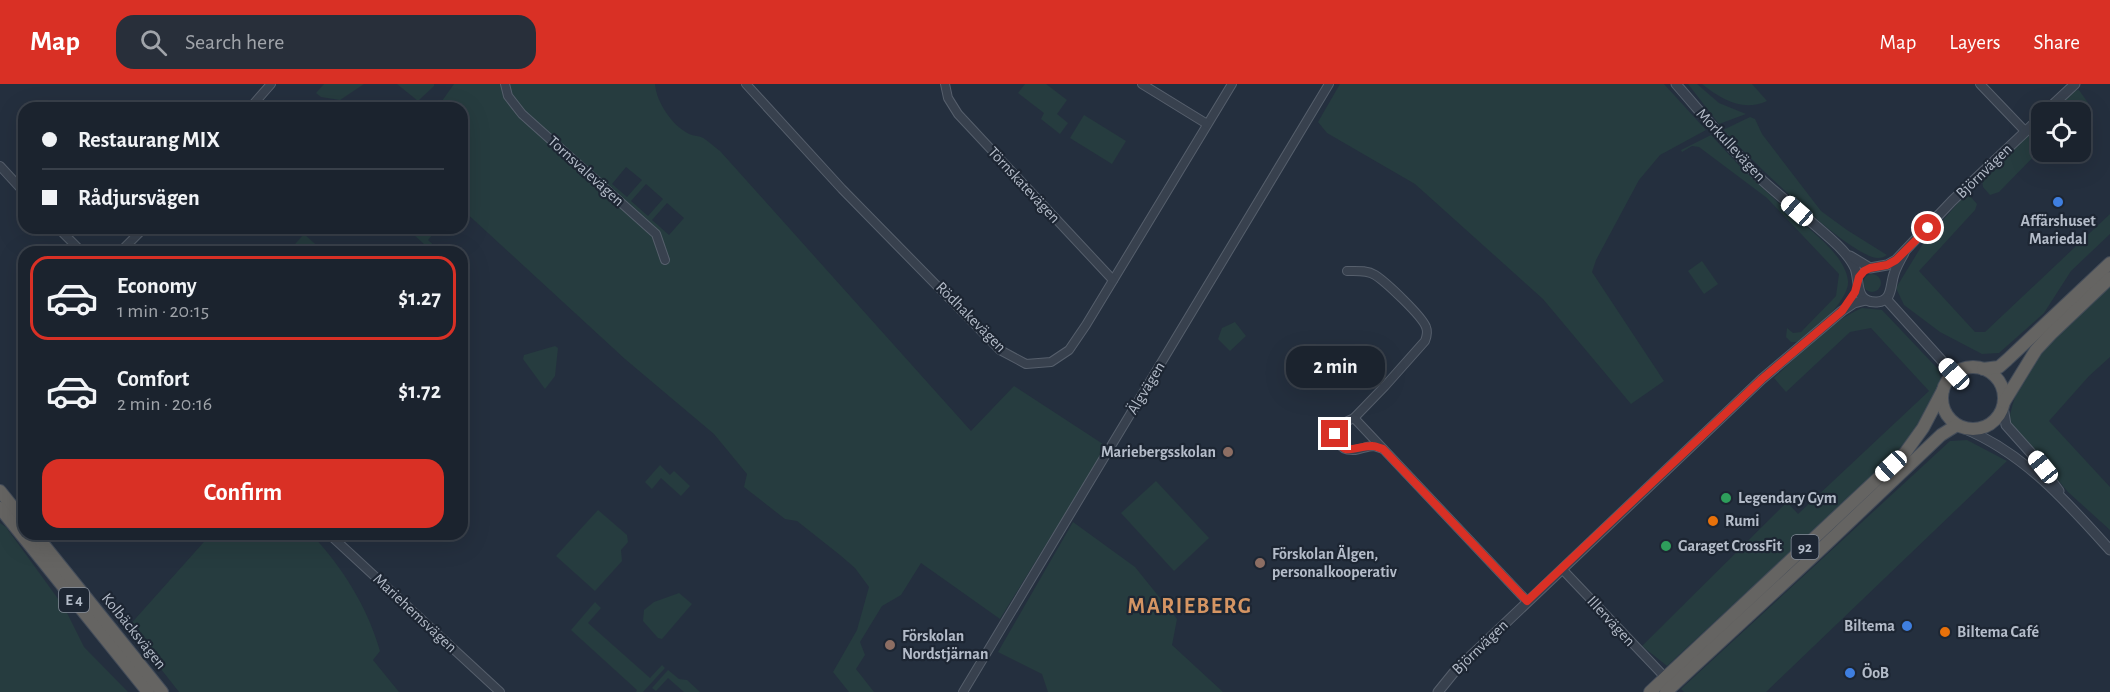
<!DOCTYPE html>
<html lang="en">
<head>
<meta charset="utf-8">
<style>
  :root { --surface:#1b232e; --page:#282f3a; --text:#f1f3f6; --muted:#a0a4aa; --line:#39404a; --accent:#d93025 }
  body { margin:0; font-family:"Alegreya Sans",sans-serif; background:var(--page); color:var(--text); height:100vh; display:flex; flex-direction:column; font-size:22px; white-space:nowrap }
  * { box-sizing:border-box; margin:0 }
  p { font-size:20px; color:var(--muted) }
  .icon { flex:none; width:33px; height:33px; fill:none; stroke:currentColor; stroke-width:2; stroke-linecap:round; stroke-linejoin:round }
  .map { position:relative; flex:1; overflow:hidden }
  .details { position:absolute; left:18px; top:162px; width:450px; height:294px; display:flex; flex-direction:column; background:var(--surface); border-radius:18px; box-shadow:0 6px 24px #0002,0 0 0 2px var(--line) }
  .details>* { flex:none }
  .top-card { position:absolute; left:18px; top:18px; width:450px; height:132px; border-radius:18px; box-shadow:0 6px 24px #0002,0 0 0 2px var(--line); display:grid; align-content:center; height:132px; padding:0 24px; background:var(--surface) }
  .fabs { position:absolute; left:2031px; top:18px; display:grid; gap:12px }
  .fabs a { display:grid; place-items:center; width:60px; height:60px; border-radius:12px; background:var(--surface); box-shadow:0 6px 24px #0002,0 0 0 2px var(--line); font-size:30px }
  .end { position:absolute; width:27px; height:27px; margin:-14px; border:8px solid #d93025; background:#fff; box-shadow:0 0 0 3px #fff }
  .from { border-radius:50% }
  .bubble { position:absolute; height:42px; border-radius:18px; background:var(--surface); box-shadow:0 6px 24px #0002,0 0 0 2px var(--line); font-size:20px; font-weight:700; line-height:42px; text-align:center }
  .car { position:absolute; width:18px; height:36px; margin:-18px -9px; border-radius:8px; box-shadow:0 0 4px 2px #0007; background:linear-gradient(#fff 24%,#345 0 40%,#fff 0 76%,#345 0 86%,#fff 0) }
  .top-card b { display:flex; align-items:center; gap:21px; height:57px; font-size:22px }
  .top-card b+b { border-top:2px solid var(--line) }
  .top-card i { width:15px; height:15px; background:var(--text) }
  ul { padding:10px 0 0; list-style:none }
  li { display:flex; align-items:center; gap:18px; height:84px; margin:0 12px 9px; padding:0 12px; border:3px solid transparent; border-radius:18px }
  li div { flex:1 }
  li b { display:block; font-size:22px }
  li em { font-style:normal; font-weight:700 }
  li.on { border-color:var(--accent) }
  li>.icon { width:54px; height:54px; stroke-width:1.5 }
  .button { display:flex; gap:12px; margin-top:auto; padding:12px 24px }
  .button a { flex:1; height:69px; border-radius:18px; background:var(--accent); color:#fff; font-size:24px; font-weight:700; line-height:69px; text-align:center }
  header { display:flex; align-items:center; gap:36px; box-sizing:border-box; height:84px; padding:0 30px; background:var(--accent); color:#fff }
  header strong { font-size:28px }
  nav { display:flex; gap:33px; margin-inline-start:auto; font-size:21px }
  .search { width:420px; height:54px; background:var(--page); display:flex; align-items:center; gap:15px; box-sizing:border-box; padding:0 21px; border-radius:18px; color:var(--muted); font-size:22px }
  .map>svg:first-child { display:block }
  .green { fill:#263c3f; fill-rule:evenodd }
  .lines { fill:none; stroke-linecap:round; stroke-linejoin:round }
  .minor-casing { stroke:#565f6c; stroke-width:10 }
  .tertiary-casing { stroke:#565f6c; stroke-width:11 }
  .trunk-casing { stroke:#434c59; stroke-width:14 }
  .minor { stroke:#38414e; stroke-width:8 }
  .tertiary { stroke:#38414e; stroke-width:9 }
  .trunk { stroke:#656462; stroke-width:12 }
  .route { stroke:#d93025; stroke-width:8 }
  .shop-dot { fill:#3f7fe0; stroke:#1d2633; stroke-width:2 }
  .education-dot { fill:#8d6e63; stroke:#1d2633; stroke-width:2 }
  .leisure-dot { fill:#2e9e5b; stroke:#1d2633; stroke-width:2 }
  .food-dot { fill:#e8710a; stroke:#1d2633; stroke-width:2 }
  .labels { text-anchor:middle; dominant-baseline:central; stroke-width:4.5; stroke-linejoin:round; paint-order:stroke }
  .shield { fill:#1d2633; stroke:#878f9c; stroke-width:1.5 }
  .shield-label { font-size:15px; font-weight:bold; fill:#b4bcc9 }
  .street-label { font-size:16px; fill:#b4bcc9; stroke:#1d2633 }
  .poi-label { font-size:16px; font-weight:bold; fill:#b4bcc9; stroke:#1d2633; text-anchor:start }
  .district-label { font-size:22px; font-weight:bold; letter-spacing:1.5px; fill:#d59563; stroke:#1d2633 }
</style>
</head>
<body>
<header>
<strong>Map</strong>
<div class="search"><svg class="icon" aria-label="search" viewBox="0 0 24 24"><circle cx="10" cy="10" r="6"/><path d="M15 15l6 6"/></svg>Search here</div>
<nav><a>Map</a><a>Layers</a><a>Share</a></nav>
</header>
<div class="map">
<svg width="2110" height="608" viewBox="0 0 2110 608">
  <rect width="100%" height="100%" fill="#242f3e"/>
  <g class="green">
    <polygon points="324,0 364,0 340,16 321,13 316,9"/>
    <polygon points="397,0 434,0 434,2 418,17"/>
    <path d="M454 0H655C656 18 674 45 692 51 694 52 699 52 701 53 708 56 714 63 720 67L971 347 1014 302 1106 362 1063 439 1053 449 1000 535 921 479 901 511 882 522 860 558 865 571 856 585 874 608H849L833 588 857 546 869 503 855 484 840 471 797 437 785 435 744 403 747 390 714 350 625 275 462 125V24H437ZM626 83 642 96 627 113 612 100ZM646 100 663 115 648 132 631 117ZM667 119 684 134 669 151 652 136Z"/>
    <polygon points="1025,0 1046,0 1067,16 1057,30 1068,39 1060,50 1041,35 1044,29 1018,9"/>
    <polygon points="1340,0 1664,0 1706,46 1660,71 1639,96 1596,176 1592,188 1664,297 1631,320 1543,215 1415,100 1327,49 1318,38"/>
    <polygon points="1688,0 1697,0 1719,19 1746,30 1719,40"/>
    <path d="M1702 0H1752L1767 17C1743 28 1722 16 1702 0Z"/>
    <polygon points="2079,6 2088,19 2078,28 2051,28 2073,7"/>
    <polygon points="1084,31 1126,57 1112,80 1070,54"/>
    <path d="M1750 33 1755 35 1762 50 1821 127 1847 146 1887 171C1884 173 1882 174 1878 174 1848 173 1747 71 1723 46Z"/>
    <polygon points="2041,38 2041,65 1999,108 1990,111 1983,103 1982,96"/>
    <path d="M1711 51C1724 65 1736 79 1749 91 1761 102 1771 112 1783 123 1803 141 1845 168 1848 197 1850 215 1812 251 1797 258H1791L1786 253 1787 244 1793 249 1801 248 1836 212 1839 190 1767 114 1699 63 1692 62 1682 68 1681 66Z"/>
    <polygon points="1964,112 1970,112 1977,120 1975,126 1919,187 1975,248 1985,248 2110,130 2110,150 2071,187 2044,229 1999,269 1982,270 1940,248 1904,221 1896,204 1924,158"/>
    <polygon points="419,144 427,144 433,150 428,156 441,168 418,168 424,160 413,150"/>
    <polygon points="304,150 324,168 288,168"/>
    <polygon points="1702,177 1718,200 1704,210 1688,187"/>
    <circle cx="1872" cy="199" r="9"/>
    <path d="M2110 201V273L2089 292 2049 337 2110 403V446L2068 408 2009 338C2016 280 2070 238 2110 201Z"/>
    <path d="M1862 224 1882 226 1938 285 1941 295 1929 323 1913 350 1885 380 1667 582 1642 562 1787 418 1798 430 1929 307 1871 244 1850 248 1786 308 1774 294C1801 269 1828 239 1862 224Z"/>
    <polygon points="1235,238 1246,252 1230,267 1218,255 1222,244"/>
    <polygon points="555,262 558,264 555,292 545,305 523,275 524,271"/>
    <polygon points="1967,356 2007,377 1766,608 1684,608 1681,605 1950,357"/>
    <polygon points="660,381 670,391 674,387 690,402 681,412 661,394 652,405 645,398"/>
    <polygon points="1156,397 1209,454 1174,487 1121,429"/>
    <polygon points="598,426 627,451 628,458 621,466 622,477 595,507 556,472"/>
    <polygon points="1073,438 1135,483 1177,535 1172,561 1223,608 1048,608 1042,590 998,568"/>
    <polygon points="0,439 6,443 64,523 84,563 128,608 0,608"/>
    <path d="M211 450H311C342 482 368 524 380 567L373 576 399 608H179L128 543Z"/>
    <polygon points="679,509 692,520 662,555 658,554 643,537 644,526 654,518"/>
    <polygon points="595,518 601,524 588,539 650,594 662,581 665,584 643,608 636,608 637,606 571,546"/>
    <polygon points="668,586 679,595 687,596 700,608 684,608 668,594 656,607 652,604"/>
  </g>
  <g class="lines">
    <g class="minor-casing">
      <g id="minor">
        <polyline points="505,0 508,12 522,30 656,150 665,176"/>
        <polyline points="746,0 842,105 1000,266 1026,280 1051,278 1069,266 1086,241 1232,0"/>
        <polyline points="945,0 948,14 958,30 1113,196"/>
        <polyline points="1142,0 1207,40"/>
        <polyline points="1980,0 2025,47"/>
        <polyline points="250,24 271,0"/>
        <polyline points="0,82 24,108"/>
        <polyline points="58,144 82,168"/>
        <polyline points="120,168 144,144"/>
        <path d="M1347 187C1357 187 1367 186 1375 191 1386 198 1422 232 1426 243 1428 248 1427 252 1425 257L1385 302 1354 334 1339 341C1334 354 1337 367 1355 366 1361 365 1368 362 1374 362 1377 363 1380 364 1383 365"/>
        <polyline points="1354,334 1527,517"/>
        <polyline points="329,450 500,608"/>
        <polyline points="1562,485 1661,589"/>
        <polyline points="963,608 1329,0"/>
      </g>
    </g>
    <g class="tertiary-casing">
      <g id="tertiary">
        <path d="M1676 0C1704 32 1732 66 1762 96 1785 117 1809 135 1832 156 1841 164 1850 173 1855 184 1860 197 1854 219 1877 218 1893 217 1890 201 1894 190 1896 183 1900 176 1904 169"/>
        <polyline points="2045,28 2075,0"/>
        <polyline points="1850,172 1870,184 1887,181 1896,176 1952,117 2042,32"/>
        <polyline points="1886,215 1954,290"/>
        <polyline points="2003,323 2006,341 2031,369 2059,407"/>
        <path d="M1963 344C2024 369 2067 418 2110 466"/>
        <polyline points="1438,608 1455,587 1762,295 1842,227 1854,219 1866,216"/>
      </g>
    </g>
    <g class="trunk-casing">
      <g id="trunk">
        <circle cx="1973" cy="314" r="31"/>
        <polyline points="1983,285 1999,283 2007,276 2110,179"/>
        <polyline points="2004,318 2036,266 2051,250 2110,194"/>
        <polyline points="0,407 24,437"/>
        <polyline points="0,424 148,608"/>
        <polyline points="35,450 162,608"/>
        <polyline points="1650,608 1905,369 1923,344 1943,306"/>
        <polyline points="1666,608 1822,464 1941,351 1957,341"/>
      </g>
    </g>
    <use href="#minor" class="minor"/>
    <use href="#tertiary" class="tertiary"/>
    <use href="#trunk" class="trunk"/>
  </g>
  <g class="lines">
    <path class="route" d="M1335 350C1343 376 1355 361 1373 362 1376 362 1379 364 1383 365L1527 517 1762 295 1842 227 1855 208 1859 193 1864 187 1870 184 1887 181 1896 176 1928 144"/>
  </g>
  <g class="shop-dot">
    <circle cx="2058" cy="118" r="6"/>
    <circle cx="1907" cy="542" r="6"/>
    <circle cx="1850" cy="589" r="6"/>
  </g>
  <g class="education-dot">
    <circle cx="1228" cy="368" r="6"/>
    <circle cx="1260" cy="479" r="6"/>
    <circle cx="890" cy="561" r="6"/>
  </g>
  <g class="leisure-dot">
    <circle cx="1726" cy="414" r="6"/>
    <circle cx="1666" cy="462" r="6"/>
  </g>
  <g class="food-dot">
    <circle cx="1713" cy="437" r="6"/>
    <circle cx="1945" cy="548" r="6"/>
  </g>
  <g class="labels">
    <g class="shield">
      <rect x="1791.5" y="451" width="27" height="24" rx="4.5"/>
      <rect x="59" y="504" width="30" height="24" rx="4.5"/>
    </g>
    <g class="shield-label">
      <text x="1805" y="463">92</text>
      <text x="74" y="516">E 4</text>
    </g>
    <g class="street-label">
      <text transform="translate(1731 61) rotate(47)">Morkullevägen</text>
      <text transform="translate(586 87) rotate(42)">Tornsvalevägen</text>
      <text transform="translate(1984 87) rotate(-44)">Björnvägen</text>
      <text transform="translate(1024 101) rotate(47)">Törnskatevägen</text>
      <text transform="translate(971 233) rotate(45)">Rödhakevägen</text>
      <text transform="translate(1146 304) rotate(-59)">Älgvägen</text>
      <text transform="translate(415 529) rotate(43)">Mariehemsvägen</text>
      <text transform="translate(1611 537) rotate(47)">Illervägen</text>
      <text transform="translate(134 547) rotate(51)">Kolbäcksvägen</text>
      <text transform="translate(1480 563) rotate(-44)">Björnvägen</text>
    </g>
    <g class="poi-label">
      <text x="2058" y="137" text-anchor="middle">Affärshuset<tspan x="2058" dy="18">Mariedal</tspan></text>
      <text x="1216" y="368" text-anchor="end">Mariebergsskolan</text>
      <text x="1738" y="414">Legendary Gym</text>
      <text x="1725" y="437">Rumi</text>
      <text x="1678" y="462">Garaget CrossFit</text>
      <text x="1272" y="470">Förskolan Älgen,<tspan x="1272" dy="18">personalkooperativ</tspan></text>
      <text x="1895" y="542" text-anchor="end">Biltema</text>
      <text x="1957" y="548">Biltema Café</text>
      <text x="902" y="552">Förskolan<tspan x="902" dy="18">Nordstjärnan</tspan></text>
      <text x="1862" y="589">ÖoB</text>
    </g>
    <g class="district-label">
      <text x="1190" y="522">MARIEBERG</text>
    </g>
  </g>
</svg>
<div class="fabs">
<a><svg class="icon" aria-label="locate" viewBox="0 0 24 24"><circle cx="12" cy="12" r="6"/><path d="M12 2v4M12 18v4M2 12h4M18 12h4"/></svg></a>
</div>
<i class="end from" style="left:1928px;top:144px"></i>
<i class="end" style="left:1335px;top:350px"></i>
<div class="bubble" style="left:1286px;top:262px;width:99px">2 min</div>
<i class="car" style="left:1797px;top:127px;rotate:311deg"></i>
<i class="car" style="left:1954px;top:290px;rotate:317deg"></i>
<i class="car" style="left:1891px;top:382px;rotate:227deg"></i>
<i class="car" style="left:2043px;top:383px;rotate:321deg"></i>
<div class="top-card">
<b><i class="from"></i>Restaurang MIX</b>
<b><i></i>Rådjursvägen</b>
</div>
<section class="details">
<ul>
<li class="on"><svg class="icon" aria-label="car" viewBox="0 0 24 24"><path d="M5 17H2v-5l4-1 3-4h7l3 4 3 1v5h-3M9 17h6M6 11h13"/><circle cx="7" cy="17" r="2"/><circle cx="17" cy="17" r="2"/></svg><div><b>Economy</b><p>1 min · 20:15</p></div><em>$1.27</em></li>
<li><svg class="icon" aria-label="car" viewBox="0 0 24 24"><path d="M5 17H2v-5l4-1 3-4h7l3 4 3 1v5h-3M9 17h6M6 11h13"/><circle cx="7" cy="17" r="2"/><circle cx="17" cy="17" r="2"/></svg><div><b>Comfort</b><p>2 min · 20:16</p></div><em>$1.72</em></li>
</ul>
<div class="button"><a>Confirm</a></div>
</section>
</div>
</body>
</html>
